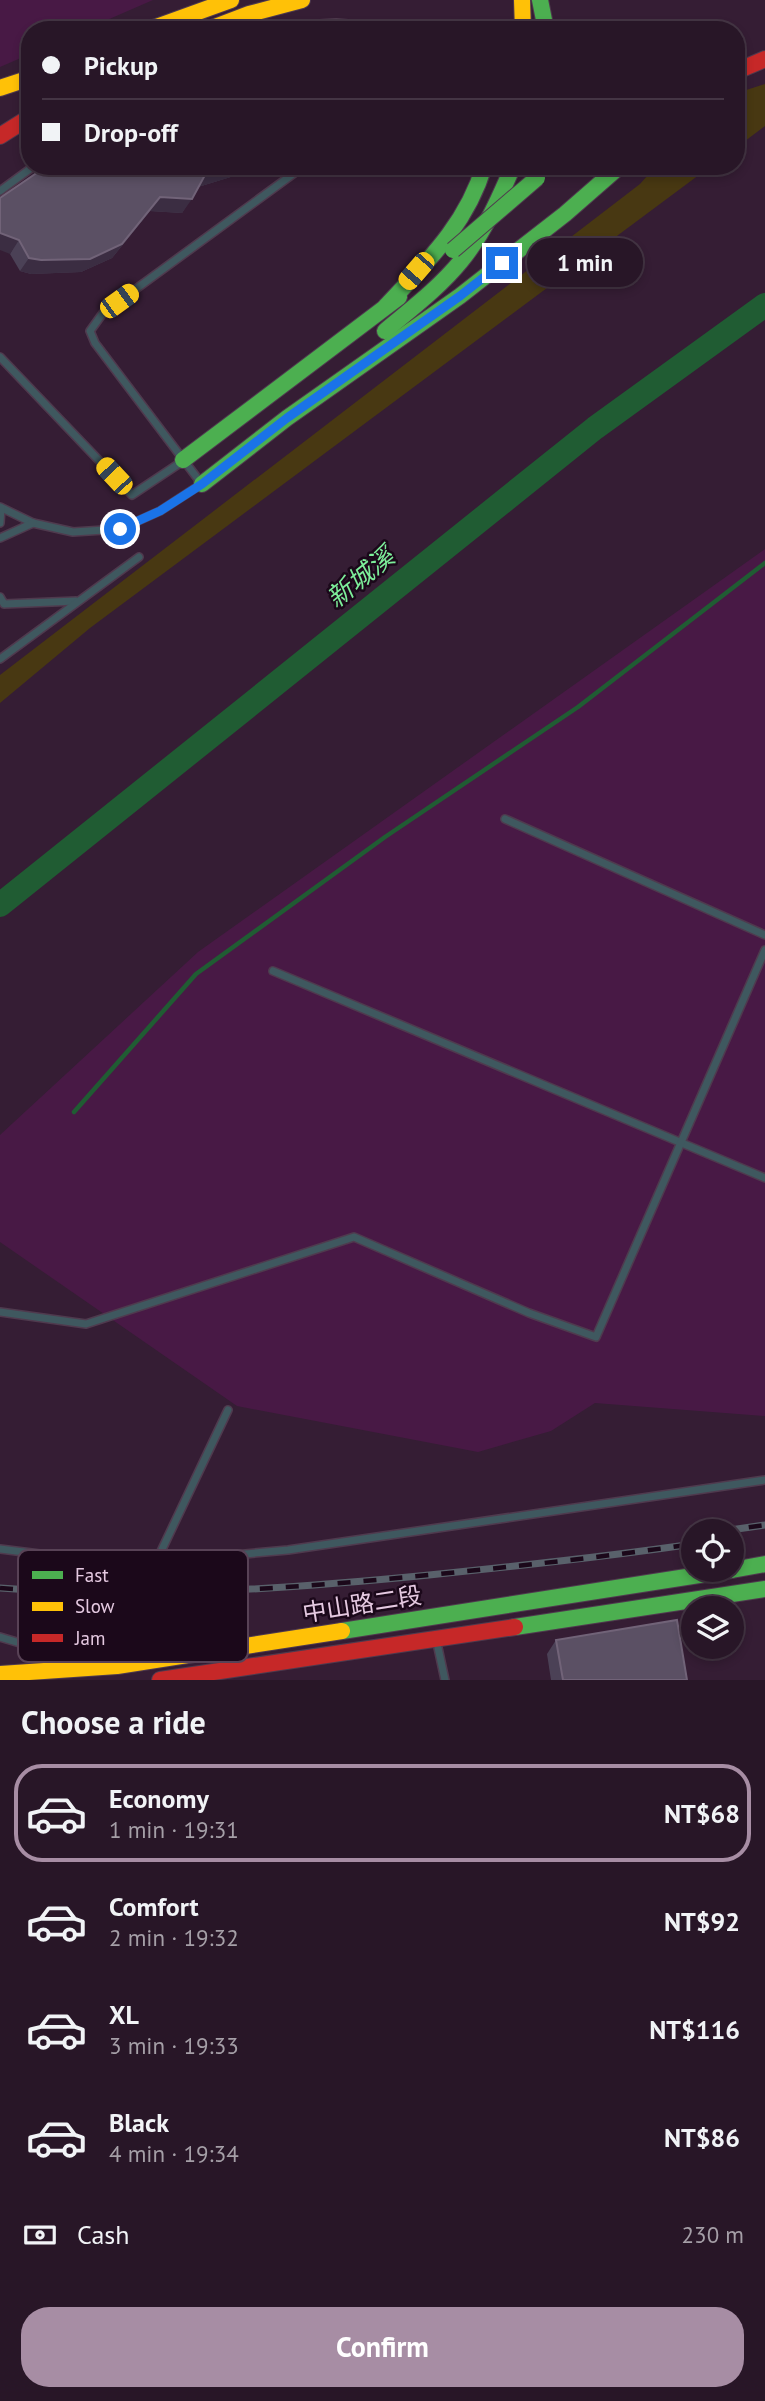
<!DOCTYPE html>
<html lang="en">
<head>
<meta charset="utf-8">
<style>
  :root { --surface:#281627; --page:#342333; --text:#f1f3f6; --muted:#a59fa7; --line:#443544; --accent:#a78da4 }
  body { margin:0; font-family:"PT Sans","Noto Sans TC",sans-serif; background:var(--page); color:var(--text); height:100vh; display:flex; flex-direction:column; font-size:26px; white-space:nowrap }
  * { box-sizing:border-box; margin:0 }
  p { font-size:23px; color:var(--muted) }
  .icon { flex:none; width:38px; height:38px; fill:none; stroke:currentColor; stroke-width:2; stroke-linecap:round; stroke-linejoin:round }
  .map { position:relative; height:1680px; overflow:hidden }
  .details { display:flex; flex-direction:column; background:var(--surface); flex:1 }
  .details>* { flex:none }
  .hud { position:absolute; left:21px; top:21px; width:724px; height:154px; border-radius:28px; box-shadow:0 4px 10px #0003,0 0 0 2px var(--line); display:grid; align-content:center; height:154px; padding:0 21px; background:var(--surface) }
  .buttons { position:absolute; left:681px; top:1519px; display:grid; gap:14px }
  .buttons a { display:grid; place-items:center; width:63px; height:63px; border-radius:50%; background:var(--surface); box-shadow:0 4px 10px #0003,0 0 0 2px var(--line); font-size:35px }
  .end { position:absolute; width:32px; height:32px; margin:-16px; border:9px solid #1a73e8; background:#fff; box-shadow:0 0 0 4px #fff }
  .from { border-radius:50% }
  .bubble { position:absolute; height:49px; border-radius:24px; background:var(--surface); box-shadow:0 4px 10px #0003,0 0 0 2px var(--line); font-size:23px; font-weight:700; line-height:49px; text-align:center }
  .car { position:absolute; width:21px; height:42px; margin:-21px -10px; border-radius:9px; box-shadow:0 0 5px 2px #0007; background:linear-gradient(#f5c518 24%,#345 0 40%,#f5c518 0 76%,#345 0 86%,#f5c518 0) }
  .hud b { display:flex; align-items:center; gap:24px; height:66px; font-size:26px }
  .hud b+b { border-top:2px solid var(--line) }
  .hud i { width:18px; height:18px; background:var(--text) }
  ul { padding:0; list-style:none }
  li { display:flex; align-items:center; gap:21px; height:98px; margin:0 14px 10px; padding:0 7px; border:4px solid transparent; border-radius:28px }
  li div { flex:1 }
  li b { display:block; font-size:26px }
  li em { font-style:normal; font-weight:700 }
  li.selected { border-color:var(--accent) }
  li>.icon { width:63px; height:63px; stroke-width:1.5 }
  h2 { padding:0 21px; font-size:32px; line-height:84px }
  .pay { display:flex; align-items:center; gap:18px; height:77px; padding:0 21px; font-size:26px }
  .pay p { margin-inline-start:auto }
  .primary-button { display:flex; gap:14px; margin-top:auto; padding:14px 21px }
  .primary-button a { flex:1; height:80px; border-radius:28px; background:var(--accent); color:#fff; font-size:28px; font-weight:700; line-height:80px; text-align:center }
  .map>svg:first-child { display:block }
  .built { fill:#481945 }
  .green { fill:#483812 }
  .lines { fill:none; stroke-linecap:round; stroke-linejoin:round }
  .stream { stroke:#205c33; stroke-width:4.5 }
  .river { stroke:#205c33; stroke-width:24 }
  .lane-casing { stroke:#4f3a4e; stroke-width:10 }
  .fast-casing { stroke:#4f3a4e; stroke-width:18 }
  .slow-casing { stroke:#4f3a4e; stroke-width:18 }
  .jam-casing { stroke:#4f3a4e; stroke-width:18 }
  .lane { stroke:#3f585f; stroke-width:7 }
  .fast { stroke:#4caf50; stroke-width:16 }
  .slow { stroke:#ffc107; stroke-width:16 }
  .jam { stroke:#c62828; stroke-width:16 }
  .rail-casing { stroke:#59616b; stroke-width:7 }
  .rail { stroke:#1b081a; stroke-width:4.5; stroke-dasharray:13; stroke-linecap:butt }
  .fast-bridge-casing { stroke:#4f3a4e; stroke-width:18; stroke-linecap:butt }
  .fast-bridge { stroke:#4caf50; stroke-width:16 }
  .wall { fill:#4b4156 }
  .shaded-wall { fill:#3b2d42 }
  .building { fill:#5b5064; stroke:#716378; stroke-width:2 }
  .route { stroke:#1a73e8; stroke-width:9 }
  .labels { text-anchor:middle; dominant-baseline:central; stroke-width:5; stroke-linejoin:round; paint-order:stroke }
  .street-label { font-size:24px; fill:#e5c9e1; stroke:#1b081a }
  .water-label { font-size:26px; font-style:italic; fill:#7dee9a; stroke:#1b081a }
  .key { fill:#1b081a; stroke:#584256; stroke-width:2 }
  .key-label { font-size:19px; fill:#e5c9e1 }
</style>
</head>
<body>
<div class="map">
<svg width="765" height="1680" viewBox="0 0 765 1680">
  <rect width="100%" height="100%" fill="#351d34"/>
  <g class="built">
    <polygon points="0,0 153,0 84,30 30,30 30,54 0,67"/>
    <polygon points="765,549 765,1416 595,1403 551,1431 478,1452 237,1406 0,1242 0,1135 198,952"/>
  </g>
  <g class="green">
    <polygon points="765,84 765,126 737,147 737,93"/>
    <polygon points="656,166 711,166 90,628 0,703 0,675 640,184"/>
  </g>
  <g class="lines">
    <polyline class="stream" points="74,1112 196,974 385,837 578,707 765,563"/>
    <polyline class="river" points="0,905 595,428 765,305"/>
    <g class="lane-casing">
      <g id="lane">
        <polyline points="0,191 34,166"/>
        <polyline points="0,357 132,495 180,463"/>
        <polyline points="198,479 95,343 90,331 103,313 304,166"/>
        <polyline points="0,507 33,523 73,532 120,529 160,511 197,487"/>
        <polyline points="0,523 1,508"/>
        <polyline points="0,538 33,523"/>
        <polyline points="0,597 4,604 76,601"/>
        <polyline points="0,659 139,557"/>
        <polyline points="505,819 765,935"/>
        <polyline points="273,971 765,1178"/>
        <polyline points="0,1312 86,1324 354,1237 529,1313 596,1337 765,950"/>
        <polyline points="0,1549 95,1561 156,1562 288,1550 765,1480"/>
        <polyline points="156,1562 228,1410"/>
        <polyline points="0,1637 57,1654 66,1666"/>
        <polyline points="437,1643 445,1680"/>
      </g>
    </g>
    <g class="fast-casing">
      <g id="fast">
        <polyline points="540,0 546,30"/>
        <polyline points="287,30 336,27 371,30"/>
        <path d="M386 306C426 263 467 224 484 166"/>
        <path d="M385 331C411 309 439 288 461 261 484 233 499 199 513 166"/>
        <polyline points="183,460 399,297"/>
        <polyline points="202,484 287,418 460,296 565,214 620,166"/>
        <polyline points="732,1570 765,1564"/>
        <polyline points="515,1627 765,1589"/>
        <polyline points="342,1631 731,1570"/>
      </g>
    </g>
    <g class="slow-casing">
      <g id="slow">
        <polyline points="522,0 523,30"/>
        <polyline points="148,30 231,0"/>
        <polyline points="207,30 249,14 302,0"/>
        <polyline points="0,88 30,78"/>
        <polyline points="0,1674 117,1666 342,1631"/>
      </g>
    </g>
    <g class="jam-casing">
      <g id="jam">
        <polyline points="737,71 765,59"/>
        <polyline points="0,136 30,117"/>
        <polyline points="160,1680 515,1627"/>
      </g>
    </g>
    <use href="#lane" class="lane"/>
    <use href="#fast" class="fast"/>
    <use href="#slow" class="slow"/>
    <use href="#jam" class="jam"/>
    <g class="rail-casing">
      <g id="rail">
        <polyline points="723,1531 765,1525"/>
        <path d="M0 1588C144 1599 286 1589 429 1575 518 1566 605 1557 693 1544"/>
      </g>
    </g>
    <use href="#rail" class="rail"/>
    <g class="fast-bridge-casing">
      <polyline id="fast-bridge" points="453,250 537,178"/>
    </g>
    <use href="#fast-bridge" class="fast-bridge"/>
  </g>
  <g class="wall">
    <polygon points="62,166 254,166 247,172 198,187 182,213 150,211 112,258 81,272 31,274 20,271 10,254 56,170"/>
    <polygon points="556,1640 687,1680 551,1680 547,1654"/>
  </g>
  <g class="shaded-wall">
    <polygon points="231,166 254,166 247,172 195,188 205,175"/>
    <polygon points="160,197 192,199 182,213 150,211 112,258 81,272 31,274 20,271 29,258"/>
    <polygon points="0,233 19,240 10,254 0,250"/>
  </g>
  <g class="building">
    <polygon points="62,166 231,166 205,175 192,199 160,197 122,244 90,259 41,260 29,258 19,240 0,233 0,198 41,170 56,170"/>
    <polygon points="677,1620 687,1680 563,1680 556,1640"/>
  </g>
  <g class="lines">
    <polyline class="route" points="120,529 160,511 202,484 287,418 460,296 502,263"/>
  </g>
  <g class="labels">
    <g class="street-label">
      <text transform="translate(362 1604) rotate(-9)">中山路二段</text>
    </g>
    <g class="water-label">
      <text transform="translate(360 577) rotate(-39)">新城溪</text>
    </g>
  </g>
  <rect x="18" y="1550" width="230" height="112" rx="10" class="key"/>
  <rect x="32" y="1571" width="31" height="8" fill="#4caf50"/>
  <rect x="32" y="1602" width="31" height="9" fill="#ffc107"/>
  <rect x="32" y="1634" width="31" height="8" fill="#c62828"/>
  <g class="key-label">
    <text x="75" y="1582">Fast</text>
    <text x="75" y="1613">Slow</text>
    <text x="75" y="1645">Jam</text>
  </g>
</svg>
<div class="buttons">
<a><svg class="icon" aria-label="locate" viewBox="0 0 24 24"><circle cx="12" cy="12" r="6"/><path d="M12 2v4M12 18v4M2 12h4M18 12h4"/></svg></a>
<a><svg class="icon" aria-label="layers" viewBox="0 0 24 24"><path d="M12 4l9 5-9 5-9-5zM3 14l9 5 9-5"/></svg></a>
</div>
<i class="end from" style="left:120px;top:529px"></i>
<i class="end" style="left:502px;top:263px"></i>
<div class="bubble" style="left:527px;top:238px;width:116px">1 min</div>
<i class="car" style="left:416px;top:271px;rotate:221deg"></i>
<i class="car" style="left:119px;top:301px;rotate:54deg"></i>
<i class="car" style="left:114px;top:476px;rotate:317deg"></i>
<div class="hud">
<b><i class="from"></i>Pickup</b>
<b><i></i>Drop-off</b>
</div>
</div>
<section class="details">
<h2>Choose a ride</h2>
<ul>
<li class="selected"><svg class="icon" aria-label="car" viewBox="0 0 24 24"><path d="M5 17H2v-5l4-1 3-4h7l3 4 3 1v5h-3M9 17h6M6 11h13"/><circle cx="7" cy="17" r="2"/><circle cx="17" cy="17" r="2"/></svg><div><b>Economy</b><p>1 min · 19:31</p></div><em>NT$68</em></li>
<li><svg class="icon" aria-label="car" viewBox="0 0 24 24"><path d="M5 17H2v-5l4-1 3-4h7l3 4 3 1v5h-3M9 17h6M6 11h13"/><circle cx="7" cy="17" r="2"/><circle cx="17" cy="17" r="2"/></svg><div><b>Comfort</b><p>2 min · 19:32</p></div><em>NT$92</em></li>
<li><svg class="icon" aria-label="car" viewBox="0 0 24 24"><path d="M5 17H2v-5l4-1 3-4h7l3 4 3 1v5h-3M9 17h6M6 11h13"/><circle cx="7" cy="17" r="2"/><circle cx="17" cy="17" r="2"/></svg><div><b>XL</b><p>3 min · 19:33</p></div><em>NT$116</em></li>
<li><svg class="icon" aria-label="car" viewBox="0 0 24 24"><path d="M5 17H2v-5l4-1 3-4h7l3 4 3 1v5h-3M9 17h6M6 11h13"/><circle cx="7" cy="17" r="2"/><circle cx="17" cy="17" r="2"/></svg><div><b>Black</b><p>4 min · 19:34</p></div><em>NT$86</em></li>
</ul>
<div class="pay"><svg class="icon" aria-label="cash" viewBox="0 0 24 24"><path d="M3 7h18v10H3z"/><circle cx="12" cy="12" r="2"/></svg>Cash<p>230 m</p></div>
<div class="primary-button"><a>Confirm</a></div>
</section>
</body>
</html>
